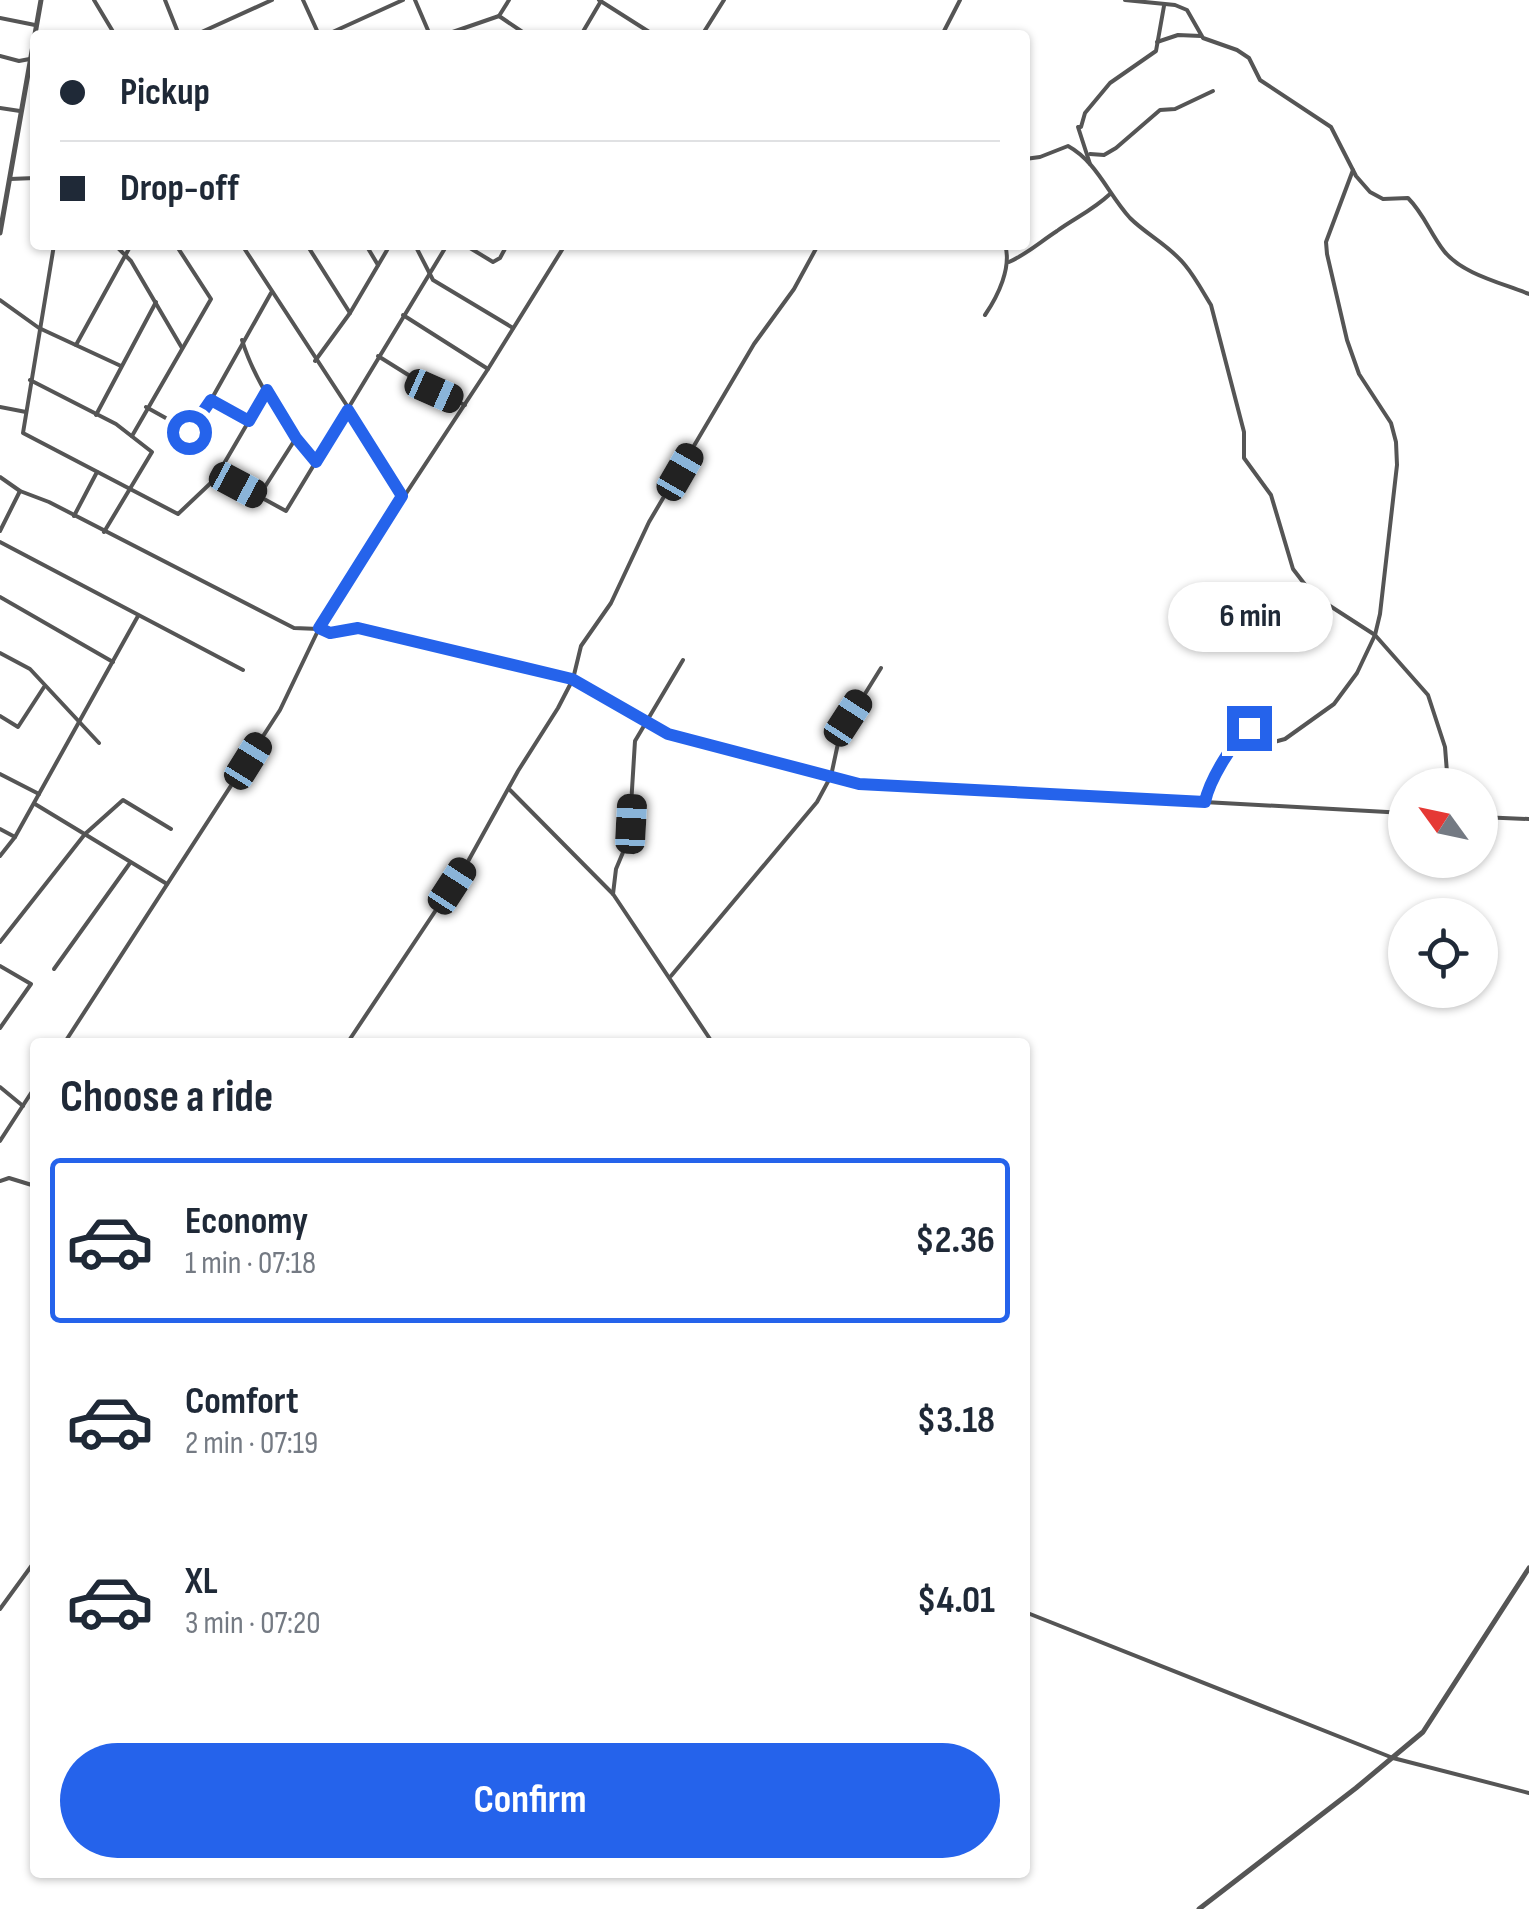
<!DOCTYPE html>
<html lang="en">
<head>
<meta charset="utf-8">
<style>
  :root { --surface:#fff; --page:#f6f6f7; --text:#1f2937; --muted:#747a83; --line:#e0e1e3; --accent:#2563eb }
  body { margin:0; font-family:"Sofia Sans Condensed",sans-serif; background:var(--page); color:var(--text); height:100vh; display:flex; flex-direction:column; font-size:38px; white-space:nowrap }
  * { box-sizing:border-box; margin:0 }
  p { font-size:32px; color:var(--muted) }
  .icon { flex:none; width:55px; height:55px; fill:none; stroke:currentColor; stroke-width:2; stroke-linecap:round; stroke-linejoin:round }
  .map { position:relative; flex:1; overflow:hidden }
  .side { position:absolute; left:30px; top:1038px; width:1000px; height:840px; display:flex; flex-direction:column; background:var(--surface); border-radius:10px; box-shadow:0 2px 8px #0004 }
  .side>* { flex:none }
  .banner { position:absolute; left:30px; top:30px; width:1000px; height:220px; border-radius:10px; box-shadow:0 2px 8px #0004; display:grid; align-content:center; height:220px; padding:0 30px; background:var(--surface) }
  .needle { width:65px; rotate:303deg }
  .fabs { position:absolute; left:1388px; top:768px; display:grid; gap:20px }
  .fabs a { display:grid; place-items:center; width:110px; height:110px; border-radius:50%; background:var(--surface); box-shadow:0 2px 8px #0004; font-size:50px }
  .end { position:absolute; width:45px; height:45px; margin:-22px; border:12px solid #2563eb; background:#fff; box-shadow:0 0 0 5px #fff }
  .from { border-radius:50% }
  .bubble { position:absolute; height:70px; border-radius:35px; background:var(--surface); box-shadow:0 2px 8px #0004; font-size:32px; font-weight:700; line-height:70px; text-align:center }
  .car { position:absolute; width:30px; height:60px; margin:-30px -15px; border-radius:12px; box-shadow:0 0 8px 2px #0007; background:linear-gradient(#222 24%,#8ab4d8 0 40%,#222 0 76%,#8ab4d8 0 86%,#222 0) }
  .banner b { display:flex; align-items:center; gap:35px; height:95px; font-size:38px }
  .banner b+b { border-top:2px solid var(--line) }
  .banner i { width:25px; height:25px; background:var(--text) }
  ul { padding:0; list-style:none }
  li { display:flex; align-items:center; gap:30px; height:165px; margin:0 20px 15px; padding:0 10px; border:5px solid transparent; border-radius:10px }
  li div { flex:1 }
  li b { display:block; font-size:38px }
  li em { font-style:normal; font-weight:700 }
  li.selected { border-color:var(--accent) }
  li>.icon { width:90px; height:90px; stroke-width:1.5 }
  h2 { padding:0 30px; font-size:45px; line-height:120px }
  .cta { display:flex; gap:20px; margin-top:auto; padding:20px 30px }
  .cta a { flex:1; height:115px; border-radius:60px; background:var(--accent); color:#fff; font-size:40px; font-weight:700; line-height:115px; text-align:center }
  .map>svg:first-child { display:block }
  .lines { fill:none; stroke-linecap:round; stroke-linejoin:round }
  .minor { stroke:#555; stroke-width:4 }
  .tertiary { stroke:#555; stroke-width:5 }
  .route { stroke:#2563eb; stroke-width:12 }
</style>
</head>
<body>
<div class="map">
<svg width="1529" height="1909" viewBox="0 0 1529 1909">
  <rect width="100%" height="100%" fill="#fff"/>
  <g class="lines">
    <g class="minor">
      <polyline points="94,0 115,35"/>
      <polyline points="165,0 179,35"/>
      <polyline points="303,0 319,35"/>
      <polyline points="415,0 430,35"/>
      <polyline points="509,0 499,16 527,35"/>
      <polyline points="599,0 654,35"/>
      <path d="M1125 0 1175 5 1187 10 1203 38 1237 50 1249 58 1260 80 1331 127 1356 176 1370 192 1383 199 1408 198C1424 214 1430 233 1444 251 1462 274 1502 283 1529 294"/>
      <polyline points="0,18 35,25"/>
      <polyline points="195,35 272,0"/>
      <polyline points="326,35 403,0"/>
      <polyline points="444,35 499,16"/>
      <polyline points="581,35 601,1"/>
      <polyline points="702,35 724,0"/>
      <polyline points="942,35 960,0"/>
      <polyline points="1157,42 1178,35 1201,36"/>
      <polyline points="0,56 19,61 35,58"/>
      <polyline points="0,108 20,111"/>
      <polyline points="1090,154 1104,155 1116,148 1160,110 1175,109 1213,91"/>
      <path d="M1025 159 1040 157 1068 146C1097 162 1108 194 1130 218 1147 235 1170 246 1185 265 1195 277 1203 292 1211 305L1244 432V458L1271 495 1293 569 1313 595 1375 635 1428 695 1445 747 1448 785"/>
      <polyline points="1090,164 1078,127 1081,127 1085,113 1110,83 1156,51 1164,6"/>
      <polyline points="10,179 35,178"/>
      <polyline points="54,245 23,433 178,514 215,479 267,390"/>
      <polyline points="115,245 131,261 182,348"/>
      <polyline points="242,245 374,447 402,497"/>
      <polyline points="307,245 350,313"/>
      <polyline points="366,245 378,265"/>
      <polyline points="415,245 433,280 513,328"/>
      <polyline points="465,245 493,262 500,258 507,245"/>
      <path d="M1009 262C1027 254 1040 242 1057 231 1075 218 1093 210 1110 194"/>
      <polyline points="0,300 39,328 121,366"/>
      <polyline points="403,315 488,369"/>
      <path d="M985 315C998 296 1012 267 1005 245"/>
      <path d="M242 340C255 383 287 428 315 462"/>
      <polyline points="76,345 131,245"/>
      <polyline points="378,356 434,391 465,405"/>
      <polyline points="315,361 350,313 390,245"/>
      <polyline points="30,380 116,424 152,452 104,532"/>
      <polyline points="211,400 249,421"/>
      <polyline points="0,407 26,412"/>
      <polyline points="146,407 189,431 211,400 271,293"/>
      <polyline points="96,415 156,302"/>
      <polyline points="132,436 211,299 176,245"/>
      <polyline points="218,474 286,511 447,245"/>
      <polyline points="0,477 20,491 49,502 294,628 319,629 330,633 354,628 573,679 667,733 859,783 1405,813"/>
      <polyline points="259,496 296,438"/>
      <polyline points="74,516 97,472"/>
      <polyline points="0,531 20,491"/>
      <polyline points="0,542 243,670"/>
      <polyline points="0,597 113,662"/>
      <polyline points="0,653 30,669 99,743"/>
      <polyline points="0,716 18,727 44,687"/>
      <polyline points="0,774 39,794"/>
      <polyline points="510,790 613,894 712,1042"/>
      <path d="M1205 802C1209 782 1233 741 1249 728L1274 742 1285 739 1334 704 1357 673 1375 635 1380 614 1397 465 1396 442 1391 423 1359 374 1347 340 1327 254 1326 242 1353 170"/>
      <polyline points="35,804 167,884"/>
      <polyline points="1480,817 1529,819"/>
      <polyline points="0,829 15,837"/>
      <polyline points="0,856 15,837 138,616"/>
      <polyline points="613,894 616,869 629,838 635,741 683,660"/>
      <polyline points="0,942 85,834 123,800 171,829"/>
      <polyline points="0,966 31,984 0,1028"/>
      <polyline points="54,969 130,863"/>
      <polyline points="671,976 817,802 831,776 840,734 881,668"/>
      <polyline points="65,1042 280,710 324,618 488,369 565,245"/>
      <polyline points="348,1042 466,865 518,771 558,708 573,679 581,646 611,603 649,522 754,344 794,289 818,245"/>
      <polyline points="0,1087 23,1106"/>
      <polyline points="0,1141 35,1087"/>
      <polyline points="0,1181 9,1178 35,1186"/>
      <polyline points="0,1609 35,1561"/>
      <polyline points="1025,1612 1393,1758 1529,1793"/>
    </g>
    <g class="tertiary">
      <polyline points="0,233 41,0"/>
      <polyline points="1199,1909 1356,1788 1423,1732 1529,1568"/>
    </g>
  </g>
  <g class="lines">
    <path class="route" d="M189 432 211 400 249 421 267 390 296 438 316 462 348 410 402 496 319 628 330 633 358 628 572 679 668 734 859 784 1205 802C1209 781 1233 741 1249 728"/>
  </g>
</svg>
<div class="fabs">
<a><svg class="needle" viewBox="-14 -14 28 28"><path d="M0-13l5 13h-10z" fill="#e53935"/><path d="M0 13l5-13h-10z" fill="#747a83"/></svg></a>
<a><svg class="icon" aria-label="locate" viewBox="0 0 24 24"><circle cx="12" cy="12" r="6"/><path d="M12 2v4M12 18v4M2 12h4M18 12h4"/></svg></a>
</div>
<i class="end from" style="left:189px;top:432px"></i>
<i class="end" style="left:1249px;top:728px"></i>
<div class="bubble" style="left:1168px;top:582px;width:165px">6 min</div>
<i class="car" style="left:434px;top:391px;rotate:114deg"></i>
<i class="car" style="left:680px;top:472px;rotate:30deg"></i>
<i class="car" style="left:238px;top:485px;rotate:118deg"></i>
<i class="car" style="left:848px;top:718px;rotate:33deg"></i>
<i class="car" style="left:248px;top:761px;rotate:32deg"></i>
<i class="car" style="left:631px;top:824px;rotate:3deg"></i>
<i class="car" style="left:452px;top:886px;rotate:33deg"></i>
<div class="banner">
<b><i class="from"></i>Pickup</b>
<b><i></i>Drop-off</b>
</div>
<section class="side">
<h2>Choose a ride</h2>
<ul>
<li class="selected"><svg class="icon" aria-label="car" viewBox="0 0 24 24"><path d="M5 17H2v-5l4-1 3-4h7l3 4 3 1v5h-3M9 17h6M6 11h13"/><circle cx="7" cy="17" r="2"/><circle cx="17" cy="17" r="2"/></svg><div><b>Economy</b><p>1 min · 07:18</p></div><em>$2.36</em></li>
<li><svg class="icon" aria-label="car" viewBox="0 0 24 24"><path d="M5 17H2v-5l4-1 3-4h7l3 4 3 1v5h-3M9 17h6M6 11h13"/><circle cx="7" cy="17" r="2"/><circle cx="17" cy="17" r="2"/></svg><div><b>Comfort</b><p>2 min · 07:19</p></div><em>$3.18</em></li>
<li><svg class="icon" aria-label="car" viewBox="0 0 24 24"><path d="M5 17H2v-5l4-1 3-4h7l3 4 3 1v5h-3M9 17h6M6 11h13"/><circle cx="7" cy="17" r="2"/><circle cx="17" cy="17" r="2"/></svg><div><b>XL</b><p>3 min · 07:20</p></div><em>$4.01</em></li>
</ul>
<div class="cta"><a>Confirm</a></div>
</section>
</div>
</body>
</html>
